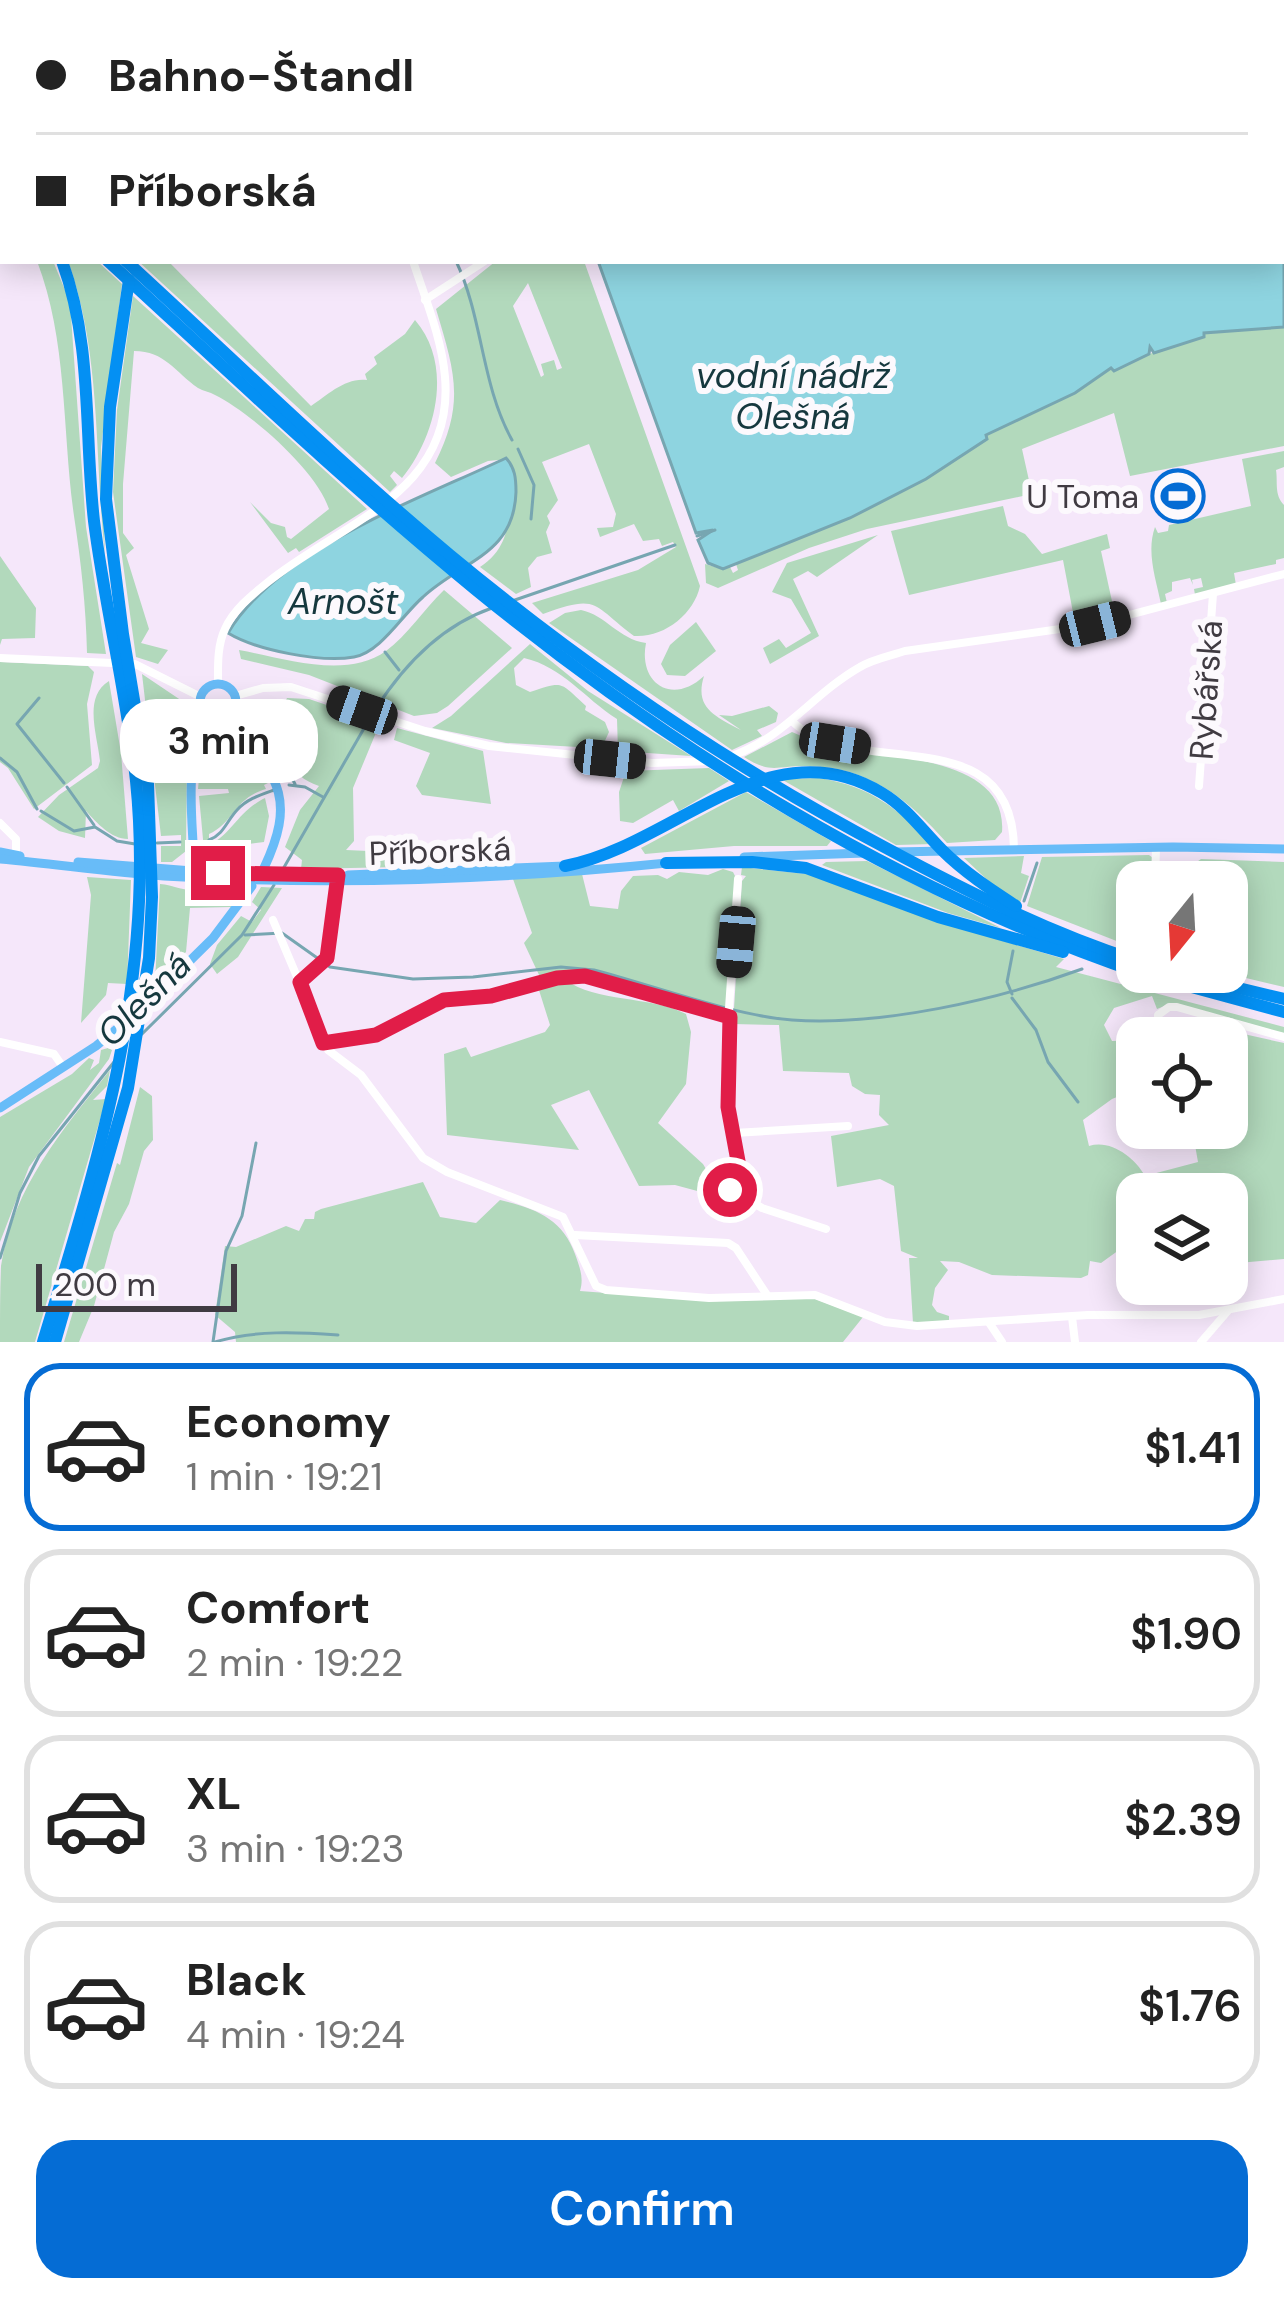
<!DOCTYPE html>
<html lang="en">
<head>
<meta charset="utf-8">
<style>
  :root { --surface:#fff; --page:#f2f2f2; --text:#222; --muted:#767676; --line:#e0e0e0; --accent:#056cd4 }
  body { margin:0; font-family:"DM Sans",sans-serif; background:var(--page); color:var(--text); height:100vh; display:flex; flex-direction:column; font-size:45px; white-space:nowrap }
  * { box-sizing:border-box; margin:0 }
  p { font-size:39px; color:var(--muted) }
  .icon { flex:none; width:66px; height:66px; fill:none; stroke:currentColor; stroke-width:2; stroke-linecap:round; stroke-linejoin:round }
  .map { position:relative; height:1342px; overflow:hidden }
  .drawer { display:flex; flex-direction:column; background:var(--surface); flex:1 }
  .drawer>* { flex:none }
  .top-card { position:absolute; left:0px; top:0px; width:1284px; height:264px; box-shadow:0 6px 30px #0003; display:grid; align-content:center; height:264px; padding:0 36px; background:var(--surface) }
  .needle { width:78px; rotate:198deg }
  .fabs { position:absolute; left:1116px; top:861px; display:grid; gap:24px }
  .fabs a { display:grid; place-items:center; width:132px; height:132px; border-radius:24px; background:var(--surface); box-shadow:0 6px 30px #0003; font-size:60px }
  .scale { position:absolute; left:36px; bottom:30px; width:201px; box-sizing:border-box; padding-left:12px; border:6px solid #403b42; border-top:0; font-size:33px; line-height:42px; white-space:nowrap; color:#403b42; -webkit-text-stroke:9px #fcf9fd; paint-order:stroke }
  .end { position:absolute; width:54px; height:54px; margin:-27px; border:15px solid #e11d48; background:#fff; box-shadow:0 0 0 6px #fff }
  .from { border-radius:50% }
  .bubble { position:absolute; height:84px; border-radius:36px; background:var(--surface); box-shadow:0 6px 30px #0003; font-size:39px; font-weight:600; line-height:84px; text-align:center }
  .car { position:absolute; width:36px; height:72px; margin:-36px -18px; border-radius:15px; box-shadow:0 0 9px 3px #0007; background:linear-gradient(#222 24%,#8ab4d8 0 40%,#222 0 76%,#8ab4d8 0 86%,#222 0) }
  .top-card b { display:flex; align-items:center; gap:42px; height:114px; font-size:45px }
  .top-card b+b { border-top:3px solid var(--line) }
  .top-card i { width:30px; height:30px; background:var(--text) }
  ul { padding:21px 0 0; list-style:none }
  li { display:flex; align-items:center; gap:36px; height:168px; margin:0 24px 18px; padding:0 12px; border:6px solid var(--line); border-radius:36px }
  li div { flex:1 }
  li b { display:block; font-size:45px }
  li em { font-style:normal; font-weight:600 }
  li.current { border-color:var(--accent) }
  li>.icon { width:108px; height:108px; stroke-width:1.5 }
  .button { display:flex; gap:24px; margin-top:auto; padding:24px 36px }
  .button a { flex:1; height:138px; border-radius:36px; background:var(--accent); color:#fff; font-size:48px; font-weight:600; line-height:138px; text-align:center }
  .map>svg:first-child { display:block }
  .green { fill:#b2d9bc; fill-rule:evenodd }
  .water { fill:#8ed4e0; stroke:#77a6b1; stroke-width:3 }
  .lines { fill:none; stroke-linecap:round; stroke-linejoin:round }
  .stream { stroke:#77a6b1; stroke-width:3 }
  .minor { stroke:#fff; stroke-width:8 }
  .major { stroke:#68bcf8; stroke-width:9 }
  .highway { stroke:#0490f3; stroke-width:12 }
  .route { stroke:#e11d48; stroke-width:15 }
  .labels { text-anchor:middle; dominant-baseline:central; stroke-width:12; stroke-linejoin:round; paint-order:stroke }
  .poi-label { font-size:33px; fill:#403b42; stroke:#fcf9fd; text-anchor:end }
  .street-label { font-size:33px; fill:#403b42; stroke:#fcf9fd }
  .water-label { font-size:36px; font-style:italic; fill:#16383e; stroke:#fcf9fd }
</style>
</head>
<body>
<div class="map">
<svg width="1284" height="1342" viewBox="0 0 1284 1342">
  <rect width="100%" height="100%" fill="#f5e7fa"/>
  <g class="green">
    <path d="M37 261H53L70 302 86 527 106 654 87 653C86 606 81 562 74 516 62 431 68 342 37 261Z"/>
    <path d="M68 261H97L122 284 101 447 105 555C94 456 102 355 68 261Z"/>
    <path d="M138 261H168L311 406C327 395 346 377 367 380L365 374 377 364 374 357 405 334 415 320C454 365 436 436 402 478L394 471 390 476 397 485 390 492Z"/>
    <path d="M496 261H584L700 586C694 614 664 638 634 636 592 605 600 593 543 614L532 603 638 570 676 547 673 542 662 546 659 539 643 541 634 524 600 537 597 528 613 527 616 514 589 444 542 462 558 500 547 516 550 523 546 532 552 553 537 557 528 568 531 587 516 594 480 567C518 543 509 499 509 459L488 461 451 477 435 463C466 402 454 370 436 309ZM528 283 562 368 557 370 554 360 541 364 544 375 541 377 513 306Z"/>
    <path d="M133 296 367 509 299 552 296 548 288 553 250 502 271 523 285 527 287 537 291 539 329 509C317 471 251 413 215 395 210 392 203 391 198 388 175 372 165 351 134 351L123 484V533L134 548 126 555 149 629 141 643 168 650 158 664 136 657 113 492 117 410Z"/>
    <polygon points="1284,327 1284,446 1130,476 1114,413 1022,449 1032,494 867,529 809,548 718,588 706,583 705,564 722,569 730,567 733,573 738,570 736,564 850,518 926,479 986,439 985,435 1075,393 1112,368 1115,371 1149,354 1203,338 1203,334"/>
    <path d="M1284 451V467L1276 470C1278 482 1274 495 1284 505V558L1276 560V564L1234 573 1236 585 1195 595 1194 589 1203 587 1201 578 1192 580 1193 585 1190 578 1172 582V591L1165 594 1167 603 1161 604C1156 579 1146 552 1155 527L1158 533 1168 531 1169 525 1251 506 1242 459Z"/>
    <polygon points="1003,506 1008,526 1025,534 1042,554 1107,534 1110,548 1101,551 1115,615 1075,623 1063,560 909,595 891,531"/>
    <polygon points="878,535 817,577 808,571 793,579 819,636 770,664 763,648 779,639 786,648 811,633 791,599 772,592 787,563"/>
    <polygon points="0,556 36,608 35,638 2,639 0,645"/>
    <path d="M444 590 512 648 448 706 437 713 414 716 309 675 241 659 239 650C283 658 346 680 386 651 407 636 424 609 444 590Z"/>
    <path d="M581 610C606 615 618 639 646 643 638 683 672 706 704 676 694 708 715 716 741 730L719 715 732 716 769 706 778 713 776 722 757 730 762 736 732 750 549 623 565 613Z"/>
    <polygon points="696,622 716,651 685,676 667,675 661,664 670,645"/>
    <path d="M530 644 588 691 691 756 618 751 617 719C584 698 563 667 524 658L514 668 516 685 530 692C564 681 559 681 586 706L585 710 605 722 609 732 603 745 595 748 506 743 432 728 451 716Z"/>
    <polygon points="0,662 88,666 94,672 87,704 92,765 34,809 8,768 0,762"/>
    <polygon points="142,674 194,709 187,760 186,851 172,862 161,862 161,846 181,846 181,835 161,836"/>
    <path d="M109 681 121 753 128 839C111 839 97 823 86 811L85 838 59 831 38 817 59 795 98 768 100 761C97 734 83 697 109 681Z"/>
    <path d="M287 698 309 699 380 723 353 788 354 841 346 850 457 855 449 866 301 869 302 860 285 847 300 810 319 786C284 774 287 750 276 720Z"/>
    <path d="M216 728 230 733 242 756 261 767 270 782 264 785 266 789C234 798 233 824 209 834V845C233 833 237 812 265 798L269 816 264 842 204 850 199 796 229 793 228 789H198L201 757Z"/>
    <polygon points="397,728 483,751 491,804 422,795 416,786 430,753 394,740"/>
    <path d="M792 732C806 738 820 745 836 748 887 758 1008 756 1002 832L995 840 947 843C909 800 867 765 805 766 775 766 771 774 744 757Z"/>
    <polygon points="709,768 729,781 679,811 673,800 633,823 620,821 619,792 626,771"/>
    <path d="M819 778C873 787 895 808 934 844L896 845 781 779Z"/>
    <polygon points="746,792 831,841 827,846 734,846 645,854 641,848"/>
    <polygon points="1149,855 1153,858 1153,882 1137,882 1137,949 1027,906 1042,857"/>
    <polygon points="1024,856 1021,873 1029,876 1020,903 996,888 964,858"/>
    <polygon points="1201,859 1284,862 1284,987 1221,972 1227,972 1227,882 1188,882 1191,866"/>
    <polygon points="867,861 1001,928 948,913 822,865 826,862"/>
    <path d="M742 867 815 875 963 929 1064 959 1056 967 1284 1027V1035L1172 1003 1157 1009 1152 996 1114 1008 1104 1025 1112 1041 1137 1040V1089L1112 1099 1083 1120 1089 1146C1111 1139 1135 1158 1145 1176L1198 1162 1192 1128H1227V1038H1217L1230 1031 1284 1043V1259L1227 1264V1194H1137V1248L1119 1250 1101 1263 1090 1261 1088 1275 1081 1278 992 1275 959 1262 940 1261 948 1270 935 1288 932 1305 937 1312 949 1316V1321L913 1323 909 1258H918L901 1251 894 1186 880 1179 837 1187 831 1136 889 1125 879 1115 880 1095 865 1094 852 1086 849 1073 783 1071 779 1025 733 1024 742 881 746 876 741 875Z"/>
    <path d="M723 869 733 872 736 878 726 1008 718 1011C660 993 601 966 540 977L524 943 532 933 513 879 582 874 590 906 618 909 621 891 633 876 658 875 667 879 679 872 708 875Z"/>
    <polygon points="87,877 131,880 127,984 108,983 106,995 81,1023 91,895"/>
    <path d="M160 884C174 885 185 892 202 891 216 891 229 887 244 887L231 907 190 908 186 952 155 982Z"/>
    <polygon points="261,887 282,888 238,957 217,974 210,964 217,945 241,916 252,922 261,910 252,902"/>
    <path d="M566 980C594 1002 652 996 686 1014L691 1032 686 1084 658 1123 703 1164 718 1189 701 1192 675 1185 639 1186 589 1090 551 1105 579 1150 447 1135 444 1054 466 1047 471 1057 545 1032 550 1025 538 987Z"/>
    <polygon points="108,1048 112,1050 109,1059 29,1167 0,1242 0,1117 72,1074 89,1058 94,1060 90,1070 99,1063 101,1050"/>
    <path d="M110 1070 107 1086 93 1100 106 1099 35 1342H0C0 1317 0 1290 1 1266 13 1187 62 1131 110 1070Z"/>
    <polygon points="140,1087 152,1096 153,1140 144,1151 129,1204 114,1232 94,1306 79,1342 64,1342 117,1163 120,1165"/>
    <path d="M423 1182 440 1217 476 1223 500 1200C535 1208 563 1219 575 1254 580 1268 584 1278 580 1291L698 1300 810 1297 863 1317 843 1342H236L235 1332 215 1315 225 1246 236 1247 286 1226 299 1231 305 1219H314L315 1212 321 1209Z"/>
  </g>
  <g class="water">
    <polygon points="855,0 1284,0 1284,327 1204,333 1204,337 1154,353 1150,347 1149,354 1114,371 1111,368 1075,393 986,435 987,439 926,479 850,518 723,569 708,563 698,540 713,530 696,533 598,261 1281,261 1281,3 853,3"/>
    <path d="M506 458C515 468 516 478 516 492 514 555 463 560 423 597 402 615 381 652 354 657 321 663 256 650 228 633 278 549 420 499 506 458Z"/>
  </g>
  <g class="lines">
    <g class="stream">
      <path d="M456 261C483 318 481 384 512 440"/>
      <polyline points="518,449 534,485 531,519"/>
      <polyline points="697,536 715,530"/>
      <polyline points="512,601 675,545"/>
      <polyline points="385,652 399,670"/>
      <polyline points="39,698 17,724 64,783"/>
      <path d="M375 710C403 666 440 626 492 608"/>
      <polyline points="264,726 295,784"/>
      <polyline points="0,758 17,772 37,809"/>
      <polyline points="289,785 305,787 323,797"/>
      <polyline points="67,787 94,825"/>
      <polyline points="41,811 74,831 95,827 117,841 135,844"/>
      <path d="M209 840C224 834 226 822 237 810 247 799 260 795 274 790"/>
      <polyline points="157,843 180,842"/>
      <polyline points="279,876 370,718"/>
      <polyline points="1024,901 1037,863"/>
      <path d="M245 935 282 933 330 967 413 979 473 977 561 967 594 970C652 985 735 1016 792 1020 883 1026 997 1000 1082 969"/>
      <polyline points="1012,994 1007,982 1013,951"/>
      <polyline points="1012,998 1036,1030 1048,1062 1078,1102"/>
      <polyline points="142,1034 242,935 274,885"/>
      <polyline points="0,1258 20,1193 39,1156 114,1062"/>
      <polyline points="213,1342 226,1251 242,1216 256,1143"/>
      <path d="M215 1342C255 1330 297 1332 338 1335"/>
    </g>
    <g class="minor">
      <polyline points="362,0 362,3"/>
      <polyline points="422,0 423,3"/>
      <polyline points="393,3 402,0"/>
      <polyline points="0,106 3,104"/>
      <polyline points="425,300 485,261"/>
      <polyline points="0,658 135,664 201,697"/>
      <path d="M218 684C218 666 217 646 225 629 234 609 252 595 268 582 342 522 455 493 445 377 442 339 425 298 413 261"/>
      <polyline points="235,696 263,688 291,687 425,731 489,746 652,763 712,761"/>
      <path d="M793 722C855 782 1013 715 1014 849"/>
      <path d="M726 758C782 741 811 695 860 667 873 659 890 656 905 651L1095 624 1284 574"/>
      <polyline points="1199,786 1213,594"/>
      <polyline points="0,823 16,839 16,856"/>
      <polyline points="738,879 729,1008 732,1046 728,1107 738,1161 729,1188 762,1208 826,1229"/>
      <polyline points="1155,882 1156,847"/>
      <polyline points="273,920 328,1050 361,1075 423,1158 447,1172 563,1217 596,1286 606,1290 709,1298 815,1295 885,1322 917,1326 1088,1315 1199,1315 1284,1299"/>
      <polyline points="300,982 327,958 338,875"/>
      <polyline points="1159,1038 1158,1015 1169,1007 1177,1007 1284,1037"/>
      <polyline points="0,1042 54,1054 63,1067"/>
      <polyline points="323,1043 376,1035 444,1001 492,996 557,978 585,976 730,1017"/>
      <polyline points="734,1133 848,1126"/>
      <polyline points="575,1235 728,1243 736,1248 767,1295"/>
      <polyline points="1072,1317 1075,1342"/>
      <polyline points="990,1324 1002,1342"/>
      <polyline points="1201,1342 1227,1312"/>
    </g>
    <g class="major">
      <circle cx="218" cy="702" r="18"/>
      <path d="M229 717C274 775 299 794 264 868"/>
      <polyline points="0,852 20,856"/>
      <polyline points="893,852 1173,847 1284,849"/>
      <polyline points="744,857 865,853"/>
      <path d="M0 859C55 864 109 872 164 876 332 886 499 880 667 863"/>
      <polyline points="78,862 205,872"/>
      <polyline points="348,875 565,866"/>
      <path d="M194 877C195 825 180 764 209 718"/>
      <polyline points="142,1008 213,938 252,886"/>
      <polyline points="0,1108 96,1046 124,1023"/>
    </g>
    <g class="highway">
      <polyline points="0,114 3,116"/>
      <polyline points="0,143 3,146"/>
      <polyline points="0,167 3,170"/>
      <path d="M108 261C229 372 348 485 475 589 673 751 900 892 1143 974"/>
      <path d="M126 261C233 359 338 462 450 555 585 667 732 767 888 849 968 892 1050 933 1137 961"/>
      <polyline points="666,863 752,862 806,868 938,917 1063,952"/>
      <path d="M565 866C673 846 769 724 882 793 907 808 922 830 942 850 964 872 990 889 1016 906"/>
      <polyline points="1172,972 1284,999"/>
      <polyline points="1140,973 1284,1012"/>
      <path d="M43 1342C99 1158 156 977 136 781 127 694 105 608 94 521 84 433 93 346 62 261"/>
      <polyline points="55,1342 128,1088 149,958 152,897 148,784 123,634 106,499 110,407 129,280"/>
    </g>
  </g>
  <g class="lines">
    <polyline class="route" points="218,873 338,875 327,958 300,982 323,1043 376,1035 444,1000 491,996 557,978 585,976 730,1017 728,1107 738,1161 728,1182 730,1190"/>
  </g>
  <defs>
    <g id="stadium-ring" transform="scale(2.7)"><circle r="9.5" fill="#fcf9fd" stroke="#056cd4" stroke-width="1.5"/><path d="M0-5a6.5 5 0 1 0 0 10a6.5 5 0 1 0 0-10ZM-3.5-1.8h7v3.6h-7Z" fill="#056cd4"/></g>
  </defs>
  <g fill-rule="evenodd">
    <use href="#stadium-ring" x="1178" y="496"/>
  </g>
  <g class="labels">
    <g class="poi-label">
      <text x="1139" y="496">U Toma</text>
    </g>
    <g class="street-label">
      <text transform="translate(1206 690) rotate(-86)">Rybářská</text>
      <text transform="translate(440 851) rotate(-2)">Příborská</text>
    </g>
    <g class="water-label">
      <text x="793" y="375">vodní nádrž<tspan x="793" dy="41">Olešná</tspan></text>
      <text x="343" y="601">Arnošt</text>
      <text transform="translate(144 999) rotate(-45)">Olešná</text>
    </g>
  </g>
</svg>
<div class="fabs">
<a><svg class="needle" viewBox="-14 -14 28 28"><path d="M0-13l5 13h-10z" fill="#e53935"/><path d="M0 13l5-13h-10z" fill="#767676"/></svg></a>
<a><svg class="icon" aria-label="locate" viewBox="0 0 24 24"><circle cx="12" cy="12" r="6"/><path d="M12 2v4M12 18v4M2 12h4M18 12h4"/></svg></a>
<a><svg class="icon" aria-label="layers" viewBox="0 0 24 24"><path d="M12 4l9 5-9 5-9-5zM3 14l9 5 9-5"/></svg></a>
</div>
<div class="scale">200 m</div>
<i class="end from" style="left:730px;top:1190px"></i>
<i class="end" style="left:218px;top:873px"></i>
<div class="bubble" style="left:120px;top:699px;width:198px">3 min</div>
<i class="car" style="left:1095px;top:624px;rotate:76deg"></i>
<i class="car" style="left:362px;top:710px;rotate:289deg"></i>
<i class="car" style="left:835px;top:743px;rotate:99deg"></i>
<i class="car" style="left:610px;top:759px;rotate:96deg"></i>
<i class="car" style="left:736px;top:942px;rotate:185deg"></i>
<div class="top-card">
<b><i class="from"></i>Bahno-Štandl</b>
<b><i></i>Příborská</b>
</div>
</div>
<section class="drawer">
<ul>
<li class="current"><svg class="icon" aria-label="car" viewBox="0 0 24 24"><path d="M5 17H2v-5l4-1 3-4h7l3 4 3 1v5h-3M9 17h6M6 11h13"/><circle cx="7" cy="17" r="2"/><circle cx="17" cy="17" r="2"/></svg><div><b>Economy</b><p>1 min · 19:21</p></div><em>$1.41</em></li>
<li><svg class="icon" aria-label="car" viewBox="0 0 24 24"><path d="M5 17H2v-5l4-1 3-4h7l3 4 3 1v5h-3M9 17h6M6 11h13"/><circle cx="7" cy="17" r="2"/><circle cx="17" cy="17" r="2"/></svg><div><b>Comfort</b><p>2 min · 19:22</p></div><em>$1.90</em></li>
<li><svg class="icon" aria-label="car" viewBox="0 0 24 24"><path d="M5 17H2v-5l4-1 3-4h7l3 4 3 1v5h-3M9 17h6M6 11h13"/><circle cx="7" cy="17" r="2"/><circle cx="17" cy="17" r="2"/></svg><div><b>XL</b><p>3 min · 19:23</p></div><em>$2.39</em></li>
<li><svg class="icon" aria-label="car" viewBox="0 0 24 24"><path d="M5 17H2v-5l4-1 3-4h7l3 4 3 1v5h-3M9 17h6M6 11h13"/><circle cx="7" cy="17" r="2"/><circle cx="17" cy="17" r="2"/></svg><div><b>Black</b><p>4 min · 19:24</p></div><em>$1.76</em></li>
</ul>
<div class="button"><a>Confirm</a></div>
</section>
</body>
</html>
